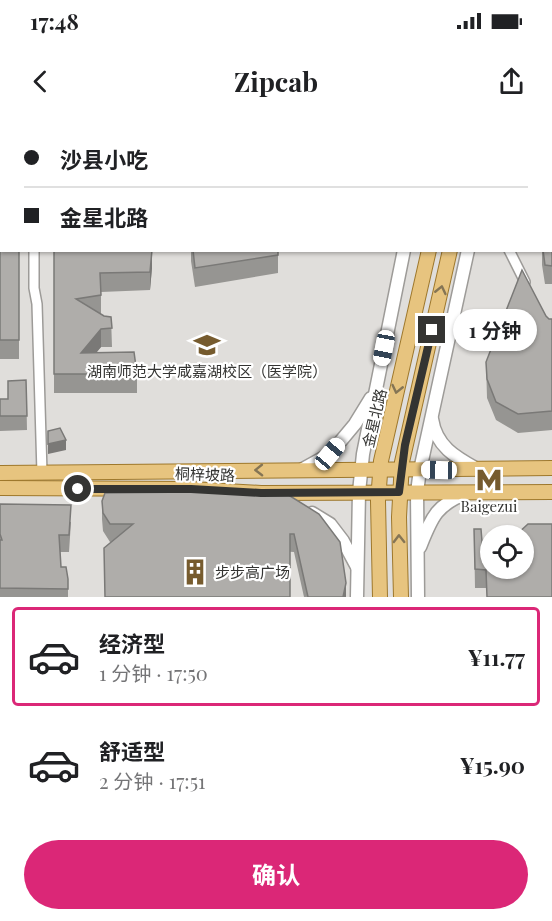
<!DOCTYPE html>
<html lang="zh">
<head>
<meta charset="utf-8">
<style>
  :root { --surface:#fff; --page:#f2f2f2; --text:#202124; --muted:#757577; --line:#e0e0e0; --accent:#db2777 }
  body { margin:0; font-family:"Playfair Display","Noto Sans SC",serif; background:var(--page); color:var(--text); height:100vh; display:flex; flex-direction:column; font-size:22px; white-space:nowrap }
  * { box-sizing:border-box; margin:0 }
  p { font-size:20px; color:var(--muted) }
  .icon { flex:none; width:33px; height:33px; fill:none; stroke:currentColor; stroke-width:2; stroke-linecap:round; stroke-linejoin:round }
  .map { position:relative; height:477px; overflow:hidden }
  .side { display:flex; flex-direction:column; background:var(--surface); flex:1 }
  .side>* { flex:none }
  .top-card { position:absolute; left:0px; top:0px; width:552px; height:132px; box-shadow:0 2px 4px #0004; display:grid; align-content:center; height:132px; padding:0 24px; background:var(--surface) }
  .controls { position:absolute; left:480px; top:405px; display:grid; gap:12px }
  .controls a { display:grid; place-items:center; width:54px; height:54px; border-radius:50%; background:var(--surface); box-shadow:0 2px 4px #0004; font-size:30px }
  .end { position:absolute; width:27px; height:27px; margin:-14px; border:8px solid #343432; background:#fff; box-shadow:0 0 0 3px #fff }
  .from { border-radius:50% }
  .bubble { position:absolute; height:42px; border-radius:21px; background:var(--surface); box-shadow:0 2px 4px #0004; font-size:20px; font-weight:700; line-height:42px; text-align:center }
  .car { position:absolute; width:18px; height:36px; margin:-18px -9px; border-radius:8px; box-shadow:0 0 4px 2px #0007; background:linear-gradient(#fff 24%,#345 0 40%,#fff 0 76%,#345 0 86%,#fff 0) }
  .top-card b { display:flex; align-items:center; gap:21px; height:57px; font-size:22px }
  .top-card b+b { border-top:2px solid var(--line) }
  .top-card i { width:15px; height:15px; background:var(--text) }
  ul { padding:10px 0 0; list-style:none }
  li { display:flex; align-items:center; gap:18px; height:99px; margin:0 12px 9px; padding:0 12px; border:3px solid transparent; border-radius:6px }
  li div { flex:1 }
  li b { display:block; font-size:22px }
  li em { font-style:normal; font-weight:700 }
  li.current { border-color:var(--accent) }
  li>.icon { width:54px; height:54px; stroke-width:1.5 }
  .button { display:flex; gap:12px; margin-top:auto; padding:12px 24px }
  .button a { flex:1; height:69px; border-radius:36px; background:var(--accent); color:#fff; font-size:24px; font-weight:700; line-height:69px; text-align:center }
  .status { display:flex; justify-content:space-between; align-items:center; height:42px; padding:0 30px; background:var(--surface); direction:ltr }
  .status svg { height:16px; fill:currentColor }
  header { display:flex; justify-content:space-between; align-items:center; height:78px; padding:0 24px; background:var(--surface); font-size:27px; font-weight:700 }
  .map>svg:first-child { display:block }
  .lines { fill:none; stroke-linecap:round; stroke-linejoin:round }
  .street-casing { stroke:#9d9b98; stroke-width:12 }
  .secondary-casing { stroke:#9d9b98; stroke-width:15 }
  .primary-casing { stroke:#9e782c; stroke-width:16 }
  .street { stroke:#fff; stroke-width:9 }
  .secondary { stroke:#fff; stroke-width:12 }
  .primary { stroke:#e7c47f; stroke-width:14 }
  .wall { fill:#969592 }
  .shaded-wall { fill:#7a7977 }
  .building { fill:#afadaa; stroke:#7a7977; stroke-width:1.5 }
  .oneway { stroke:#857555 }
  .route { stroke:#343432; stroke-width:8 }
  .labels { text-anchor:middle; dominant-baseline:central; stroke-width:4.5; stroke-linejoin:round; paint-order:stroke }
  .poi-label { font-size:15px; fill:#343432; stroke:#fff }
  .street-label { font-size:15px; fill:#343432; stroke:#fff }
</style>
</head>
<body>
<div class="status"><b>17:48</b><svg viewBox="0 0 49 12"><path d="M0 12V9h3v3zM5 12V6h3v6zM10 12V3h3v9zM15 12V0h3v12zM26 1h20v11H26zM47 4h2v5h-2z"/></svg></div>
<header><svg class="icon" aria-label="back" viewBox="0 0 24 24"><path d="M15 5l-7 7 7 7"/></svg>Zipcab<svg class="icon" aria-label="share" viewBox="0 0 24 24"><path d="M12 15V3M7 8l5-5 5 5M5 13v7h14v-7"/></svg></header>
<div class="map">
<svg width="552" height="477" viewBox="0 0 552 477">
  <rect width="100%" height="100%" fill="#e0dedb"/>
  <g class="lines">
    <g class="street-casing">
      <g id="street">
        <polyline points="39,2 39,0"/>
        <polyline points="550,22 552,22"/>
        <polyline points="34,130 34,168 37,184 42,353"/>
        <polyline points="509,130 525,162"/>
      </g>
    </g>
    <g class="secondary-casing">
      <g id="secondary">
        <polyline points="434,2 434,0"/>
        <polyline points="497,2 497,0"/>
        <path d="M432 299C436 326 455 337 477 349"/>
        <polyline points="301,350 330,334 355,304 371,278"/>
        <polyline points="312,393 330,404 343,421 357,447"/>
        <path d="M420 427C432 397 436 385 467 373"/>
        <polyline points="357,477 359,372 363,334 404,130"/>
        <polyline points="418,477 417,372 420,350 468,130"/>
      </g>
    </g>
    <g class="primary-casing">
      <g id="primary">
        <polyline points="457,2 458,0"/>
        <polyline points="475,2 475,0"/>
        <polyline points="0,353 552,348"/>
        <polyline points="0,368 191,369 261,373 552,372"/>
        <polyline points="380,477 378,381 381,341 429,130"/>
        <polyline points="401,477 399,397 402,342 450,130"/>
      </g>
    </g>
    <use href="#street" class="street"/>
    <use href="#secondary" class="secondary"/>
    <use href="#primary" class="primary"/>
  </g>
  <g class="wall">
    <rect x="216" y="0" width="74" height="2"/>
    <polygon points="314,0 360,0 342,2 314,2"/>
    <polygon points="550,24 552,24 552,120 550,119 550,79 551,79 550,77"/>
    <polygon points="0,100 19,130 19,239 0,239"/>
    <polygon points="552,127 552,164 545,164 542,145 542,130 550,130"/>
    <polygon points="191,130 278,130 278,153 195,167 191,141"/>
    <polygon points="54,131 152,148 150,170 101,172 101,194 100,194 104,196 111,197 112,227 101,227 96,233 137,254 137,273 54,273"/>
    <polygon points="546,196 549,199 552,199 552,310 518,313 496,300 487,278 486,242"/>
    <polygon points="26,260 27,310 0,311 0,279 8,279"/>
    <polygon points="282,371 346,477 304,477 294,432 110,422 103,411 102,399 102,381"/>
    <polygon points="0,384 71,402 69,432 60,432 61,447 68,459 68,477 0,477"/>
    <polygon points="474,409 483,434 490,448 486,468 475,468"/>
  </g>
  <g class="shaded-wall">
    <rect x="216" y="0" width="17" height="2"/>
    <polygon points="152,130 152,148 150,170 150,152"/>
    <polygon points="101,209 101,227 81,251 81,233"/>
    <polygon points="66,320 66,330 48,334 48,324"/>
    <polygon points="346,463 346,477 343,477"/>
  </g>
  <g class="building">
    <polygon points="550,24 552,24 552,62 550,59"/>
    <rect x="550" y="79" width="2" height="22"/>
    <polygon points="0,100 2,100 2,130 19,130 19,220 0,220"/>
    <polygon points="550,127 552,127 552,146 545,145 543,130 550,130"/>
    <polygon points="94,130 152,130 150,152 100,153 101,175 76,179 104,196 111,197 112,208 101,209 81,233 134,232 137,254 54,254 54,131"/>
    <polygon points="193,130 278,130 278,135 195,148"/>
    <polygon points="522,150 546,196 549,199 552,199 552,291 518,294 496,282 487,259 486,242"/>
    <polygon points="26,260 27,296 0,296 0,279 8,279 8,261"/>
    <polygon points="60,308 66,320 48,324 48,311"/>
    <polygon points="282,371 319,394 340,422 346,463 343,477 308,477 294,414 290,414 290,477 105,477 104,428 133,404 110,404 103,393 102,381 105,373"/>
    <polygon points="0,384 71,385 69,415 59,415 61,447 66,447 68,459 68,469 0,468 0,420 2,420 0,414"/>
    <polygon points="528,404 552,404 552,477 487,477 486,450 475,449 474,409 481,409 483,434 490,435 490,448 524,448 524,416 515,416"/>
  </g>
  <defs><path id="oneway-chevron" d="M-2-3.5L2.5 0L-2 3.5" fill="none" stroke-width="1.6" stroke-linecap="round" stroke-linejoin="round" transform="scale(1.5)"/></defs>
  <g class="oneway">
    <use href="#oneway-chevron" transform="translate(441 170) rotate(-77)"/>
    <use href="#oneway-chevron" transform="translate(397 269) rotate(103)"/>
    <use href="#oneway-chevron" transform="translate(259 350) rotate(179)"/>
    <use href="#oneway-chevron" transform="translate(399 419) rotate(-91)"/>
  </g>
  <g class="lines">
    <polyline class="route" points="78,369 191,369 261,373 399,372 405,325 432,210"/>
  </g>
  <defs>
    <g id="university-bare" transform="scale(2.07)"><path d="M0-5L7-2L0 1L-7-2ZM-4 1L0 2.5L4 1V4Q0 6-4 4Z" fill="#765b2e" stroke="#fff" stroke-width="2.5" paint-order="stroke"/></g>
    <g id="metro-bare" transform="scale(2.07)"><path d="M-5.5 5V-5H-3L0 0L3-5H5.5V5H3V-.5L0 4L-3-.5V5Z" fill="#765b2e" stroke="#fff" stroke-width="2.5" paint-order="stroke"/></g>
    <g id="building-bare" transform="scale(2.07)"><path d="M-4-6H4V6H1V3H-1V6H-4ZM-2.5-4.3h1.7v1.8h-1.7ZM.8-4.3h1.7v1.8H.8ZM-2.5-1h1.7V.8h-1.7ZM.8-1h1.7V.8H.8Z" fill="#765b2e" stroke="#fff" stroke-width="2.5" paint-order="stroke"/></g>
  </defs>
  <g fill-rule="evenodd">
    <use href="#university-bare" x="207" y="225"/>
    <use href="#metro-bare" x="489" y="360"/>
    <use href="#building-bare" x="195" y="452"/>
  </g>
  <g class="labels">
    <g class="poi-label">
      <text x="207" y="251">湖南师范大学咸嘉湖校区（医学院）</text>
      <text x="489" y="386">Baigezui</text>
      <text x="215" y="452" text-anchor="start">步步高广场</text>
    </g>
    <g class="street-label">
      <text transform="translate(374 298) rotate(-77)">金星北路</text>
      <text transform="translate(205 354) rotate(2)">桐梓坡路</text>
    </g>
  </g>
</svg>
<div class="controls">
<a><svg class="icon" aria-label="locate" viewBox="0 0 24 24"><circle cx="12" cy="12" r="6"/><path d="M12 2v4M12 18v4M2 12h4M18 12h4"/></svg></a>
</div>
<i class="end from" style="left:78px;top:369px"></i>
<i class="end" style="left:432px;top:210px"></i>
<div class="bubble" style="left:453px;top:189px;width:84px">1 分钟</div>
<i class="car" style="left:384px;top:228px;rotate:191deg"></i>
<i class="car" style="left:330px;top:334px;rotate:40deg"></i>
<i class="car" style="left:439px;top:350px;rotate:271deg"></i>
<div class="top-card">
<b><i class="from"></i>沙县小吃</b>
<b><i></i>金星北路</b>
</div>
</div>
<section class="side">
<ul>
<li class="current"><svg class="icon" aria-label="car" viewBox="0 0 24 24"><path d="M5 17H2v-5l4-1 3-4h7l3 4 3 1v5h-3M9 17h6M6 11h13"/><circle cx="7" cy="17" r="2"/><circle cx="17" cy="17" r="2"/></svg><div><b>经济型</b><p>1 分钟 · 17:50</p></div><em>¥11.77</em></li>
<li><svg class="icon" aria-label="car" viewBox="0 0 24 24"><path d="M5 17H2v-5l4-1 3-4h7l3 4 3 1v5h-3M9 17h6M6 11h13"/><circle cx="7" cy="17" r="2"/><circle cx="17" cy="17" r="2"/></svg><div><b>舒适型</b><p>2 分钟 · 17:51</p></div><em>¥15.90</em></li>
</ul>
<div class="button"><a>确认</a></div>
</section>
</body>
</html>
